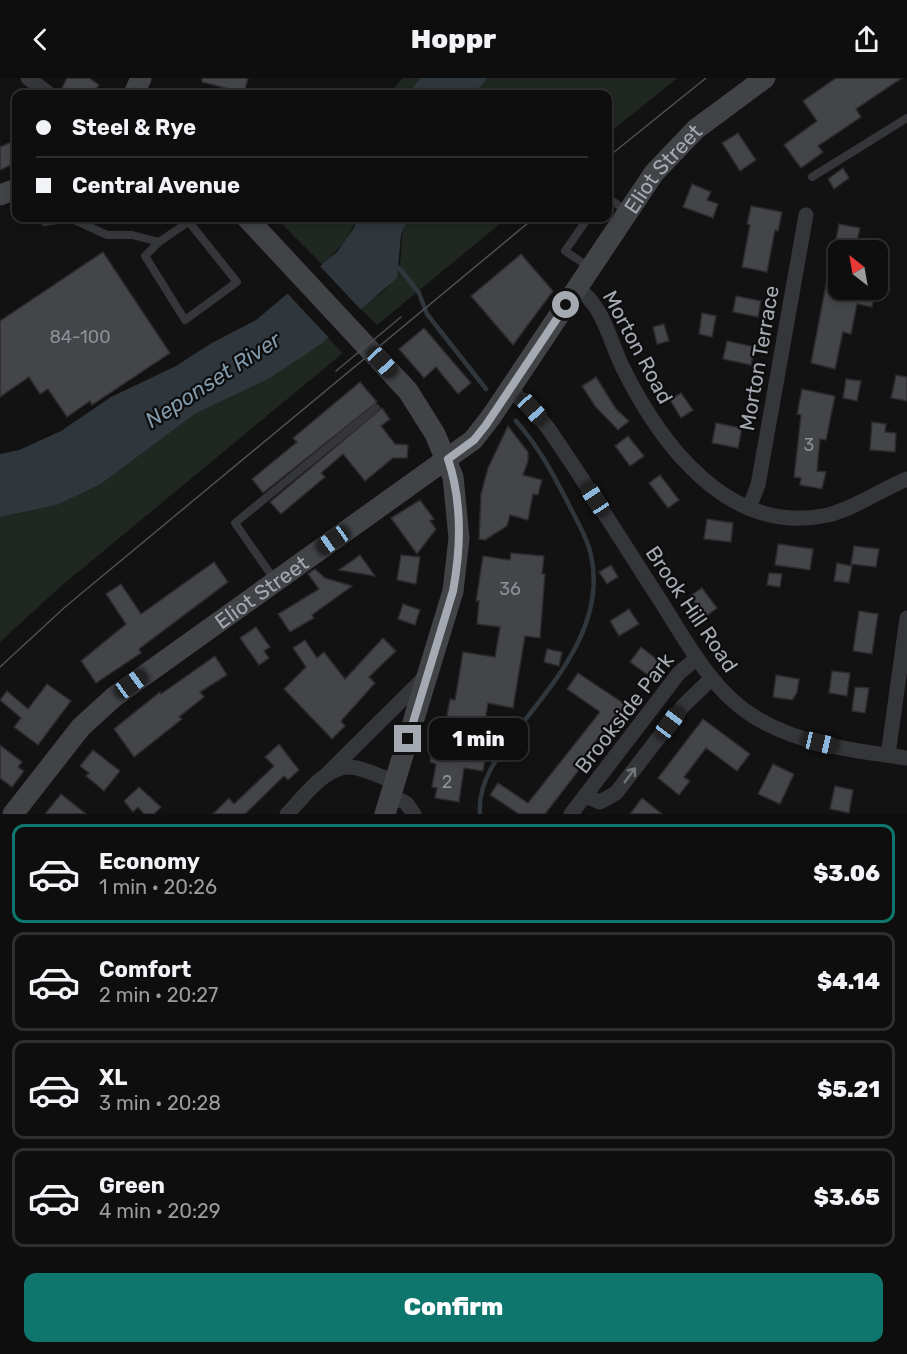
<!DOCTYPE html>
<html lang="en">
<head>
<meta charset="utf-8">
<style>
  :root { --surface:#0e0e0e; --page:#171717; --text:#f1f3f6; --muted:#9b9c9e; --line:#2e2e2e; --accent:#0f766e }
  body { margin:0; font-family:Rubik,sans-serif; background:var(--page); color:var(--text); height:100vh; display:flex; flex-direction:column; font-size:22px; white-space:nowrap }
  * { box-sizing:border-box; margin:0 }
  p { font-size:20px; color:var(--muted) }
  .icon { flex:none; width:33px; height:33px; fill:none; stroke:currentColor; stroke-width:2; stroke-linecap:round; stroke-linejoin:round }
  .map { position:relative; height:736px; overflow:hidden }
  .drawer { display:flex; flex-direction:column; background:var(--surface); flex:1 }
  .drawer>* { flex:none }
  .guide { position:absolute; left:12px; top:12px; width:600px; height:132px; border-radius:12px; box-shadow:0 3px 9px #0003,0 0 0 2px var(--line); display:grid; align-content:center; height:132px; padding:0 24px; background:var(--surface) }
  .needle { width:39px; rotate:329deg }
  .controls { position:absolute; left:828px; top:162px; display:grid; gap:12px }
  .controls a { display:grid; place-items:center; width:60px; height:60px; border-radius:12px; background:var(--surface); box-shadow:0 3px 9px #0003,0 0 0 2px var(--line); font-size:30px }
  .end { position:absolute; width:27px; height:27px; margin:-14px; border:8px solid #a5a9b2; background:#111; box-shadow:0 0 0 3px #111 }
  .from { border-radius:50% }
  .bubble { position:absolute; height:42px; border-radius:12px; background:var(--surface); box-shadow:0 3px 9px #0003,0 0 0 2px var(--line); font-size:20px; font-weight:800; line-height:42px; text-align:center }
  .car { position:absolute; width:18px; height:36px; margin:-18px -9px; border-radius:8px; box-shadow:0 0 4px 2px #0007; background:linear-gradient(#222 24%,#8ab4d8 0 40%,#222 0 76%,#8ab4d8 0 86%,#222 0) }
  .guide b { display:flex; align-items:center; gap:21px; height:57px; font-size:22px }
  .guide b+b { border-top:2px solid var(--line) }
  .guide i { width:15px; height:15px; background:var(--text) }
  ul { padding:10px 0 0; list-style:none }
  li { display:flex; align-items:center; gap:18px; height:99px; margin:0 12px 9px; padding:0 12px; border:3px solid var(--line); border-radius:12px }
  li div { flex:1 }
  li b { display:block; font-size:22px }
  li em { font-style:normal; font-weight:800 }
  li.selected { border-color:var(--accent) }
  li>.icon { width:54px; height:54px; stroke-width:1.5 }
  .cta { display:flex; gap:12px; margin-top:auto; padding:12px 24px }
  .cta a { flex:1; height:69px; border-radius:12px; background:var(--accent); color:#fff; font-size:24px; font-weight:800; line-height:69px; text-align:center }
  header { display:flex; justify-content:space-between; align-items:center; height:78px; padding:0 24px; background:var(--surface); font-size:27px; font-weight:800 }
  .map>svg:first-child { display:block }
  .green { fill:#202721 }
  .water { fill:#2f363c }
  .pier { fill:#121213 }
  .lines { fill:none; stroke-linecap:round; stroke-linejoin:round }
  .stream { stroke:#2f363c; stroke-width:4.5 }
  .building { fill:#444548; stroke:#2c2c2f; stroke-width:1.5 }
  .lane { stroke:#353639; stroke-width:8 }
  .street { stroke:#353639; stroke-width:15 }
  .secondary { stroke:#414347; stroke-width:21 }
  .tram { stroke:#4e5054; stroke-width:1.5 }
  .oneway { stroke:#73757c }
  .route { stroke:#a5a9b2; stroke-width:8 }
  .labels { text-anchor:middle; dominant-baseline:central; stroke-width:4.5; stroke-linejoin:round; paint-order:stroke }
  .number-label { font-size:18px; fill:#8d9098 }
  .street-label { font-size:21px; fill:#a5a9b2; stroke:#0d0d0e }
  .water-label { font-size:22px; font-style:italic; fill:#8098a9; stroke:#0d0d0e }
</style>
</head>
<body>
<header><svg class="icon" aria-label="back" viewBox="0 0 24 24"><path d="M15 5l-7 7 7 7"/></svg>Hoppr<svg class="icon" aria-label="share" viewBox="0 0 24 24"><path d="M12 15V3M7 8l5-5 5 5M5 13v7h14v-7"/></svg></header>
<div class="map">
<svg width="907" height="736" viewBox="0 0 907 736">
  <rect width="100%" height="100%" fill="#121213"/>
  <g class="green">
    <polygon points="402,0 420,0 408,16 389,16"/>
    <polygon points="488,0 677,0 608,56 608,16 474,16"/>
    <polygon points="276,140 357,140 347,161 323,187"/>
    <path d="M408 140H507L377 247 360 230C374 221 395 208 399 190 403 172 399 156 408 140Z"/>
    <polygon points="328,260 343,275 60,509 0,564 0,439 57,427 101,406 195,336 270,300"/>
  </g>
  <g class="water">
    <polygon points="420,0 488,0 474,16 408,16"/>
    <polygon points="357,140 408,140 401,157 397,200 321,266 270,300 195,336 101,406 57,427 0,439 0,376 19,372 61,353 111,319 176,288 210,266 256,242 337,174 354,150"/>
  </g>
  <polygon class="pier" points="319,187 362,233 330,261 287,215"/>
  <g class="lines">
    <g class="stream">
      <polyline points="394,187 401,192 419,215 427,236 486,311"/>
      <path d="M480 736C477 704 500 675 518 651 557 601 606 545 591 477 587 458 575 440 567 423 552 394 538 368 516 343"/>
    </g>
  </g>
  <g class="building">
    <polygon points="67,0 89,0 99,7 92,16 59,16"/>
    <polygon points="202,0 248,0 244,15 202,4"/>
    <polygon points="836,0 902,0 856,31 861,39 818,68 823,74 801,90 784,67 817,43 803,23"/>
    <polygon points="738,55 756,82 740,93 722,65"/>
    <polygon points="16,62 16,85 0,92 0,69"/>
    <polygon points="843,90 849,100 834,111 828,101"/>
    <polygon points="692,106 711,114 707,122 718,126 713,140 683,129"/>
    <polygon points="751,128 782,134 778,153 775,152 767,194 742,189 750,147 747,146"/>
    <polygon points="839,146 860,150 855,172 835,168"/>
    <polygon points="103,174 170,275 92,327 90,323 67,339 48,311 40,316 29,299 0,319 0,243"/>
    <polygon points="832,175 838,175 838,212 857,212 874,217 872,229 857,226 851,256 843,254 835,291 811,285"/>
    <polygon points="521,176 553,213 513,267 471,218"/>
    <polygon points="736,218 761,223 758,239 733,234"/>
    <polygon points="702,235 716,238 712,259 699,256"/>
    <polygon points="664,246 669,263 657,266 653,249"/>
    <polygon points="424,250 471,305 458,316 436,289 424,300 399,271"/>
    <polygon points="727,263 755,269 751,287 723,281"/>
    <polygon points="896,297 907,299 907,323 891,320"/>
    <polygon points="596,299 616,331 629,343 618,352 595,328 582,308"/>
    <polygon points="846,301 861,303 857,323 843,320"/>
    <polygon points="360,304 377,324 263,415 252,401 297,364 293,360"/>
    <polygon points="802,311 835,318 826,362 820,361 817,393 826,394 822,411 800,407 801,400 794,399 801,337 797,336"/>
    <polygon points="681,315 693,332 681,340 670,322"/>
    <polygon points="382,330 390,341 381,348 395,366 408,367 407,380 393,380 365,403 343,376 321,395 325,399 281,436 270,424"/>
    <polygon points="872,344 886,346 885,354 896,355 895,374 870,372"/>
    <polygon points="716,345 742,350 738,370 712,365"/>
    <polygon points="508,348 528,374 528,383 523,397 542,402 538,417 533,416 528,442 510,437 507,448 485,462 479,461 481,416 488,390"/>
    <polygon points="628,358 644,378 630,388 615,368"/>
    <polygon points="660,397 679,422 668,430 649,405"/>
    <polygon points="420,422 434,441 430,443 436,451 417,476 391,440"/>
    <polygon points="707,441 733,445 731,464 704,461"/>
    <polygon points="778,466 813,471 810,492 775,487"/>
    <polygon points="854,468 879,471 876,489 851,486"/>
    <polygon points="511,475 544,478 542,496 545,496 540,560 525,558 513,630 488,625 482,661 488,662 483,693 464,690 459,724 435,720 437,710 432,709 436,686 430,684 434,663 442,664 450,621 455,622 463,574 495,579 500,549 477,546 479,523 476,523 483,478 510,482"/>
    <polygon points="360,477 375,498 339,492"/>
    <polygon points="401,477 420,479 416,506 397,502"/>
    <polygon points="214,484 228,504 139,571 141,575 96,605 81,583 126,546 106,516 121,506 141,536"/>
    <polygon points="837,485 852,488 849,505 834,503"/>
    <polygon points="611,487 618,499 607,506 599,494"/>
    <polygon points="315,491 325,500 352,508 312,537 314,540 290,554 278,536 319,511 308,496"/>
    <polygon points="769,495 782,496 780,509 767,507"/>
    <polygon points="702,510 717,530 705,539 690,518"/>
    <polygon points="403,526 420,532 415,547 398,541"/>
    <polygon points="629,531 639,546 619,558 610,543"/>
    <polygon points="859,533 878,536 872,576 853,573"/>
    <polygon points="256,549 270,569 264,573 269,580 259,587 240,560"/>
    <polygon points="383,560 396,573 369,599 375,605 341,643 345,648 332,661 284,611 306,589 293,570 305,562 317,580 324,574 345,601"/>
    <polygon points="641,569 659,583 648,597 630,584"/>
    <polygon points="547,571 562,574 559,588 544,584"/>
    <polygon points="215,578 227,597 200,614 204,619 179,639 182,641 134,679 114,651 160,614 161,616"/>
    <polygon points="832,593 850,595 847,618 829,615"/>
    <polygon points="578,595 626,627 616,640 614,639 586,676 589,679 545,736 519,736 490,717 498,705 528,725 600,634 567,611"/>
    <polygon points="776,597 799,601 797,615 792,622 773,619"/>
    <polygon points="47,606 71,623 38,667 14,649 21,640 0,622 7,613 28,631"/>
    <polygon points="855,609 869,610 865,635 852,633"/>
    <polygon points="703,641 750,676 737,693 706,670 684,699 690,703 679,717 658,700"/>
    <polygon points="279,666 299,692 288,702 284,698 245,736 213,736 229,720 234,726 274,688 265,679"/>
    <polygon points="0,667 22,684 18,689 24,693 12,709 0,700"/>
    <polygon points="93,672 120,693 104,713 86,698 89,695 80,688"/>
    <polygon points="773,686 794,696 780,726 758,716"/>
    <polygon points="835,708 853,712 849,735 830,731"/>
    <polygon points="139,709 161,729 154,736 144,736 138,729 133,734 124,723"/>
    <polygon points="61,716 86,736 45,736"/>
    <polygon points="642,720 662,736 630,736"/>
  </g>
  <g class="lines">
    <g class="lane">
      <polyline points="812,99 907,40"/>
      <polyline points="608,120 627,133"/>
      <polyline points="588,140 565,173 589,189"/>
      <polyline points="45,144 70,140 107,157 132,157 159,164 194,140"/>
      <polyline points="159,164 145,178 185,242 237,204 189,144"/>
      <polyline points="274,501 235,445 376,330"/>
    </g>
    <g class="street">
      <polyline points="28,0 49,16"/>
      <path d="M577 210C603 227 609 261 622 288 660 366 729 459 828 437 856 430 880 412 907 401"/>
      <path d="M510 312 532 331 548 350C586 405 621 462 658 519 686 562 711 614 758 641 802 667 857 673 907 680"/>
      <polyline points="749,430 758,407 806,137"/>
      <polyline points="888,677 907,540"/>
      <polyline points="327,696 425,599"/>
      <polyline points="391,717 406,725 414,736"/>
      <polyline points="585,718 600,724 616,715 683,628 711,601"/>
      <path d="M287 736C303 720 325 688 350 689 365 690 381 699 395 704"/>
      <polyline points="571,736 679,595 697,580"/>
    </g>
    <g class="secondary">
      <polyline points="134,16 141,0"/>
      <polyline points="0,117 16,111"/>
      <polyline points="247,140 408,313 435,356 453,399 459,460 453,513 385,736"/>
      <path id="s1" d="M13 736 81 649 114 619 473 362 491 339 654 95 696 51 765 0"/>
    </g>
    <g class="tram">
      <polyline points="608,79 706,0"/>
      <polyline points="336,293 401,239"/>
      <polyline points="0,589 65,529 534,140"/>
    </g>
  </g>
  <defs><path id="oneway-shaft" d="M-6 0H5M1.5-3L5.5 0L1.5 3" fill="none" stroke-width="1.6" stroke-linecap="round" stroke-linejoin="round" transform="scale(1.5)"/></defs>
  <use class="oneway" href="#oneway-shaft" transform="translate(630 697) rotate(-53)"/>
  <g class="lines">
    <path class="route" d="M408 661 453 513C461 470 462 423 448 381L474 362 486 347 566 227"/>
  </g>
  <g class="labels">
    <g class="number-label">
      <text x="80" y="259">84-100</text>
      <text x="809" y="367">3</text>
      <text x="510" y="511">36</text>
      <text x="447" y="704">2</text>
    </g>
    <g class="street-label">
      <text stroke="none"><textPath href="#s1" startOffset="928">Eliot Street</textPath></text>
      <text transform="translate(638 269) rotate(62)">Morton Road</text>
      <text transform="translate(759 280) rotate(-80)">Morton Terrace</text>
      <text stroke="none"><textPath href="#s1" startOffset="336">Eliot Street</textPath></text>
      <text transform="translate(692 531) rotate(56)">Brook Hill Road</text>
      <text transform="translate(624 635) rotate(-52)">Brookside Park</text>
    </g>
    <g class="water-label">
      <text transform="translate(213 302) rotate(-33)">Neponset River</text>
    </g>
  </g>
</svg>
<div class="controls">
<a><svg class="needle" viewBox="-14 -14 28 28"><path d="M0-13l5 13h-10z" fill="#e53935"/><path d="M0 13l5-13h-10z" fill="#9b9c9e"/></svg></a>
</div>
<i class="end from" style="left:566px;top:227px"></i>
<i class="end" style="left:408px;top:661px"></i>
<div class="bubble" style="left:429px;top:640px;width:99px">1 min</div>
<i class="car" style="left:382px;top:284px;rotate:137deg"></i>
<i class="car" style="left:532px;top:331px;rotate:138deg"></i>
<i class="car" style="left:595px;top:421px;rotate:327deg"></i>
<i class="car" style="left:333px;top:462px;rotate:235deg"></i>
<i class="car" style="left:131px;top:606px;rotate:54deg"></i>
<i class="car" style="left:670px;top:645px;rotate:37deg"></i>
<i class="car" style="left:820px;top:665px;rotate:103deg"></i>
<div class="guide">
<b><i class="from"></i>Steel &amp; Rye</b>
<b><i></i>Central Avenue</b>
</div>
</div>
<section class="drawer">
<ul>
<li class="selected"><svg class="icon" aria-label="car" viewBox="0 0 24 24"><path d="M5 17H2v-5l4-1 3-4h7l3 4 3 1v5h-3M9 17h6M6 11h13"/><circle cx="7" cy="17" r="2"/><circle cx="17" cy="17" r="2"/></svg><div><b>Economy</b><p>1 min · 20:26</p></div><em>$3.06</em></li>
<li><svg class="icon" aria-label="car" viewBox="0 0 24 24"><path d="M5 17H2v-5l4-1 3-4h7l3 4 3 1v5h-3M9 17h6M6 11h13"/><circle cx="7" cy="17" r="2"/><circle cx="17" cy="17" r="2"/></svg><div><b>Comfort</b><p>2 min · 20:27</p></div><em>$4.14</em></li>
<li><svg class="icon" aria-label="car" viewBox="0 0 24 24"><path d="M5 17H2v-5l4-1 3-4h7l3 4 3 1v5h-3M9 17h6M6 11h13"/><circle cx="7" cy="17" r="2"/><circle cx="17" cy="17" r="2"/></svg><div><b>XL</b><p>3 min · 20:28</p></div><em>$5.21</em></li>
<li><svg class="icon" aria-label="car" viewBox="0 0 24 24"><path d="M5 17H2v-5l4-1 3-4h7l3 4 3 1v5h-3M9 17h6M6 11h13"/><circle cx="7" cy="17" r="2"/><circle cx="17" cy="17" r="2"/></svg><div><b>Green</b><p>4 min · 20:29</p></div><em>$3.65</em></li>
</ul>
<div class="cta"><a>Confirm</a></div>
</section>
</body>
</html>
